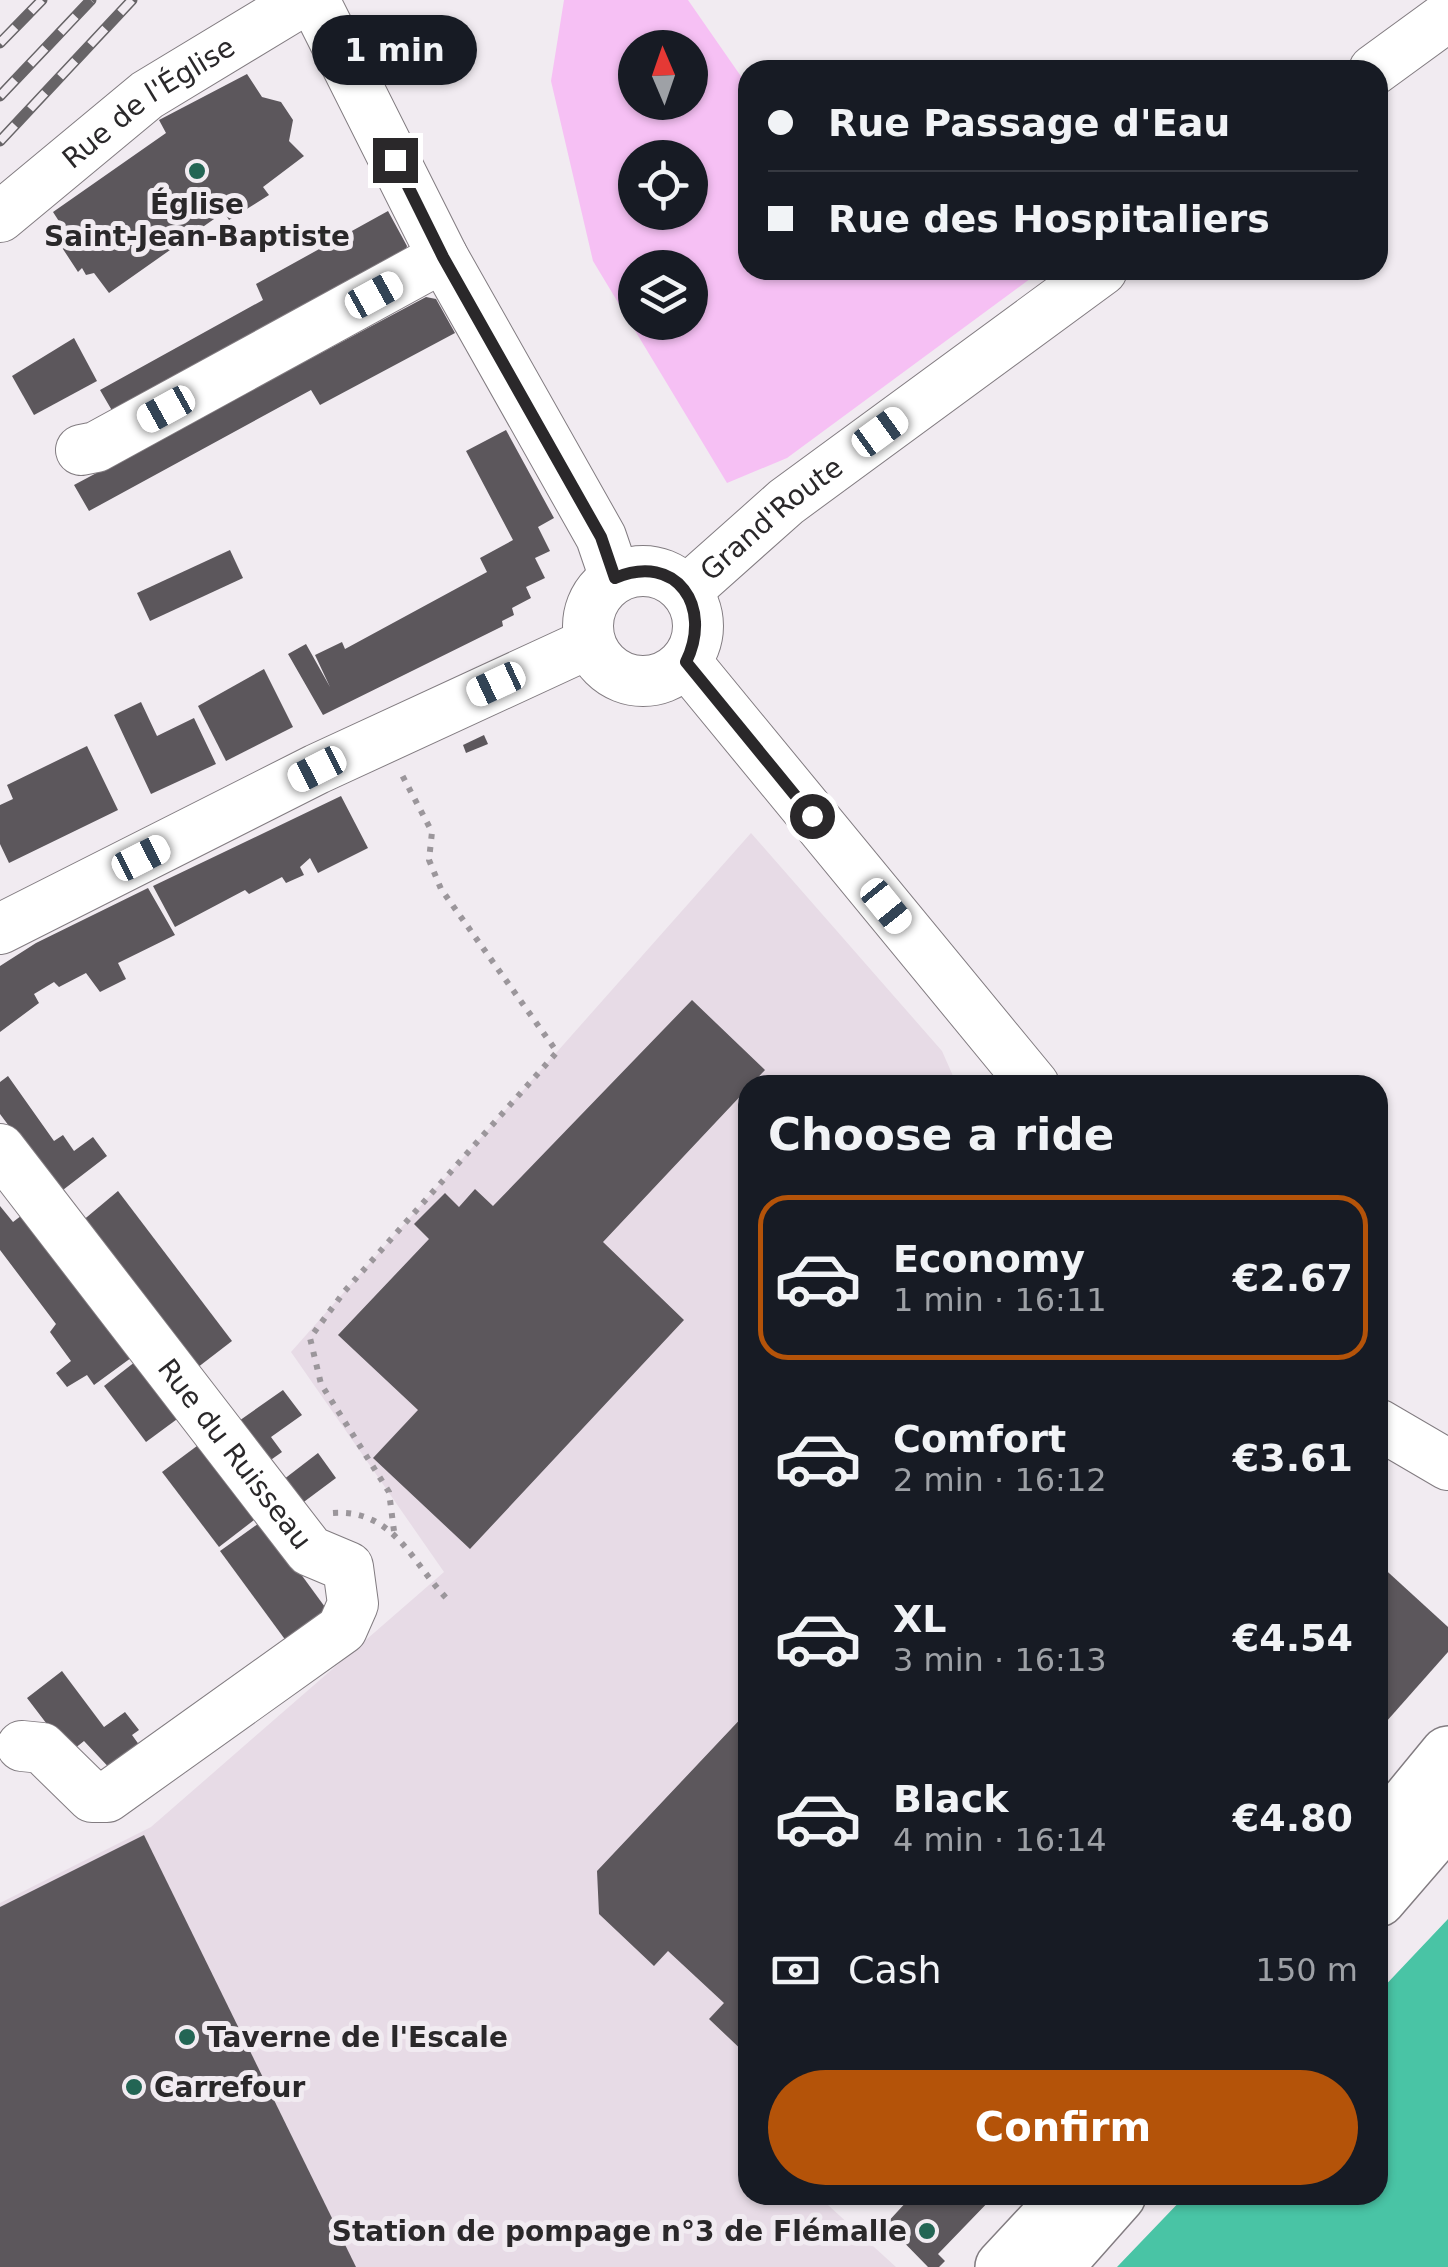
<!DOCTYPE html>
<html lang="en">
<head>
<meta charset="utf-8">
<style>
  :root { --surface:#171b24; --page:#242831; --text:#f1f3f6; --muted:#9ea1a6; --line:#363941; --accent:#b45309 }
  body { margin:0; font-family:"DejaVu Sans",sans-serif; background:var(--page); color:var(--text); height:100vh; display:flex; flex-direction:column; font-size:38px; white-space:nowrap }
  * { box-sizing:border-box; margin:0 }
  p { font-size:32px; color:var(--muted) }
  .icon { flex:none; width:55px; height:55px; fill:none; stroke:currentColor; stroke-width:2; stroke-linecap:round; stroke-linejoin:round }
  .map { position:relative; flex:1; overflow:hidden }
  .details { position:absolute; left:738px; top:1075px; width:650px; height:1130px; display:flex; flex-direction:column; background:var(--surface); border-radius:30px; box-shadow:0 2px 8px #0004 }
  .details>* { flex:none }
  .guide { position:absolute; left:738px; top:60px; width:650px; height:220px; border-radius:30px; box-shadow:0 2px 8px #0004; display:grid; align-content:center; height:220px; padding:0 30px; background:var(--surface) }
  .needle { width:65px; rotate:358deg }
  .controls { position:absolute; left:618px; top:30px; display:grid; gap:20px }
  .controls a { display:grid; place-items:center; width:90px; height:90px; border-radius:50%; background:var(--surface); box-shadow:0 2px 8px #0004; font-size:50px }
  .end { position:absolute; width:45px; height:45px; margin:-22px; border:12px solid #2a282a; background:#fff; box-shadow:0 0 0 5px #fff }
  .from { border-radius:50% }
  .bubble { position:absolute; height:70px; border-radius:35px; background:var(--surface); box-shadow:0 2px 8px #0004; font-size:32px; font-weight:600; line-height:70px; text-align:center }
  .car { position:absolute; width:30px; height:60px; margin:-30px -15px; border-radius:12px; box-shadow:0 0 8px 2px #0007; background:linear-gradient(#fff 24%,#345 0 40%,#fff 0 76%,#345 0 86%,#fff 0) }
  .guide b { display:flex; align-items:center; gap:35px; height:95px; font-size:38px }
  .guide b+b { border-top:2px solid var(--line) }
  .guide i { width:25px; height:25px; background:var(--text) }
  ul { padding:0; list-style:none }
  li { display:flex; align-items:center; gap:30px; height:165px; margin:0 20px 15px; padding:0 10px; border:5px solid transparent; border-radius:30px }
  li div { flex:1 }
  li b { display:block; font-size:38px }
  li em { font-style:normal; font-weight:600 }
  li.on { border-color:var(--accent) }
  li>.icon { width:90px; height:90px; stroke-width:1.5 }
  h2 { padding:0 30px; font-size:45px; line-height:120px }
  .pay { display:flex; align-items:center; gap:25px; height:110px; padding:0 30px; font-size:38px }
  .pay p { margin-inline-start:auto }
  .action { display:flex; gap:20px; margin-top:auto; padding:20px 30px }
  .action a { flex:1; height:115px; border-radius:60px; background:var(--accent); color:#fff; font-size:40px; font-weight:600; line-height:115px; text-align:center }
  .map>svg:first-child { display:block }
  .built { fill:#e7dbe6 }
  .green { fill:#f6c0f4; fill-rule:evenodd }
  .water { fill:#49c4a5 }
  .building { fill:#5c575c }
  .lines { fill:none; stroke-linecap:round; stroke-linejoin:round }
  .minor-casing { stroke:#827c81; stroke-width:52 }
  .major-casing { stroke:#827c81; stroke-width:58 }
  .path { stroke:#9b969b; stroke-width:6; stroke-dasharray:5 8; stroke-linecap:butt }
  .minor { stroke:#fff; stroke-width:50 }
  .major { stroke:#fff; stroke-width:55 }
  .rail-casing { stroke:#676467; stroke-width:11 }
  .rail { stroke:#f1ebf1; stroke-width:8; stroke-dasharray:22; stroke-linecap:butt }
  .route { stroke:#2a282a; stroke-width:12 }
  .poi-dot { fill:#236554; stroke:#f1ebf1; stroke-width:4 }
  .labels { text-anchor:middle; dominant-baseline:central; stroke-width:10; stroke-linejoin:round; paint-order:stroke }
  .street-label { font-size:28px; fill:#2a282a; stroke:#f1ebf1 }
  .poi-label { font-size:28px; font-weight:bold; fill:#2a282a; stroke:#f1ebf1; text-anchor:start }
</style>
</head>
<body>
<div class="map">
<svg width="1448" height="2267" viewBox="0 0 1448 2267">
  <rect width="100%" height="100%" fill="#f1ebf1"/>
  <polygon class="built" points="751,833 942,1051 957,1085 748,1085 748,2195 817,2195 896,2267 0,2267 0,1903 151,1827 444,1572 291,1352"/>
  <path class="green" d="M564 0H688L747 85 748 270H1042L787 458 727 483 593 261 551 81ZM635 48H690V102H635ZM635 158H690V212H635ZM635 268H690V322H635Z"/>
  <polygon class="water" points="1448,1919 1448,2267 1117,2267 1186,2195 1378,2195 1378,1993"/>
  <g class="building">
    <polygon points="247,74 262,97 281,102 293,120 289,141 304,156 263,187 269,195 229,220 224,212 109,293 94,273 86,275 82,268 78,272 61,246 68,245 58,237 64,229 53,212 166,133 159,120"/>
    <polygon points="388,211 407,246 404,256 114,414 100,390 263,300 256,284"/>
    <polygon points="426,297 436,299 455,333 320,405 311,390 89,511 74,485"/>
    <polygon points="74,338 97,381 34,415 12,376"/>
    <polygon points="506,430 554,518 538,527 550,551 535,558 545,578 526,587 531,598 512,608 514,615 502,621 503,626 323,715 288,654 306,644 330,687 315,655 342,642 345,649 487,572 480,558 513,540 466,451"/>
    <polygon points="230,550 243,578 150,621 137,593"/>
    <polygon points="264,669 293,727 226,761 198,706"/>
    <polygon points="141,702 157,736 194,718 216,764 151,794 114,715"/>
    <polygon points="484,735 488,744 466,753 463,745"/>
    <polygon points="87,746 118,810 9,863 0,844 0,805 13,799 7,785"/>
    <polygon points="341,796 368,848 318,873 310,858 300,867 304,875 286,883 282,877 249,894 245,890 175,927 153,886"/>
    <polygon points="148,888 175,935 118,963 126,979 100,992 86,973 59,987 54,982 34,994 39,1003 0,1032 0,966 36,943"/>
    <polygon points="692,1000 765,1070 603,1242 684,1320 470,1549 373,1458 418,1410 338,1335 429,1239 414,1224 445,1193 459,1207 475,1189 493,1206"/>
    <polygon points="8,1076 54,1141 63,1135 74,1151 93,1137 107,1156 59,1193 0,1114 0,1082"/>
    <polygon points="118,1191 232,1341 193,1371 81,1222"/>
    <polygon points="0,1206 13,1222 26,1212 135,1355 94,1385 87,1375 67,1387 56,1373 71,1361 50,1332 56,1324 0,1250"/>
    <polygon points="140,1358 184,1414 146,1442 104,1386"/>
    <polygon points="283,1390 302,1415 271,1437 282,1452 265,1464 236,1423"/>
    <polygon points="201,1443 258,1517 219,1547 162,1472"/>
    <polygon points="318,1453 336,1478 297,1507 279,1483"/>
    <polygon points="262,1521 333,1618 292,1649 220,1551"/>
    <polygon points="1378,1563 1448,1627 1448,1652 1378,1731"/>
    <polygon points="62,1671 104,1727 125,1712 139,1730 132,1735 145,1753 116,1775 84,1741 69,1753 27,1698"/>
    <polygon points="748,1711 748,2056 709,2019 724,2003 668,1951 654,1966 599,1914 597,1871"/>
    <polygon points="144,1835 356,2267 0,2267 0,1907"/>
    <polygon points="904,2195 995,2195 938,2254 945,2261 939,2267 928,2267 886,2224 909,2199"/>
  </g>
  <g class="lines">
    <g class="minor-casing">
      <g id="minor">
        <polyline points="314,0 443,257 601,537 615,578"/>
        <polyline points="1374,70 1448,16"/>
        <path id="s1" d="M0 217 147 95 304 0"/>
        <polyline points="81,450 96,447 443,257"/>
        <circle cx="643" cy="626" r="55"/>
        <path id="s2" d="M686 591 786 502 1102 270"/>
        <polyline points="686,662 1034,1085"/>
        <polyline points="0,929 317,769 590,643"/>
        <path id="s3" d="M0 1149 310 1551 348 1567 353 1604 342 1629 107 1797H92L42 1748 22 1746"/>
        <polyline points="1378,1424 1448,1465"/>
      </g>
    </g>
    <g class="major-casing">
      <g id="major">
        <polyline points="1378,1839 1448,1754"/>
        <polyline points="1378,1899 1448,1818"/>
        <polyline points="1056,2265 1118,2195"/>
        <polyline points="1003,2267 1070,2195"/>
      </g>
    </g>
    <g class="path">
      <path d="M333 1513C395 1509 412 1564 450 1602"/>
      <polyline points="394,1531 389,1492 321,1384 310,1338 344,1292 557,1052 441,889 429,860 432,832 402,775"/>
    </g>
    <use href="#minor" class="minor"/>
    <use href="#major" class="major"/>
    <g class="rail-casing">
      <g id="rail">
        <polyline points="0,43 42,0"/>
        <polyline points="0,96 91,0"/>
        <polyline points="0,141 132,0"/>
      </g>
    </g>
    <use href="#rail" class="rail"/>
  </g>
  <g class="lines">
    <path class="route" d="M395 160 443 257 601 537 615 578C677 552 713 607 686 662L812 816"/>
  </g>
  <g class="poi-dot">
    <circle cx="197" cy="171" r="10"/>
    <circle cx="187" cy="2037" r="10"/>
    <circle cx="134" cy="2087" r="10"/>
    <circle cx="927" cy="2231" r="10"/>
  </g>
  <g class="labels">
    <g class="street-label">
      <text stroke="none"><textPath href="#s1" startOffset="188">Rue de l'Église</textPath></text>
      <text stroke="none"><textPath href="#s2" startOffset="112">Grand'Route</textPath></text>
      <text stroke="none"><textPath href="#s3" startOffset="385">Rue du Ruisseau</textPath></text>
    </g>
    <g class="poi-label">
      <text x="197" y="204" text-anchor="middle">Église<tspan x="197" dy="32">Saint-Jean-Baptiste</tspan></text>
      <text x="207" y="2037">Taverne de l'Escale</text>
      <text x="154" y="2087">Carrefour</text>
      <text x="907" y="2231" text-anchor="end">Station de pompage n°3 de Flémalle</text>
    </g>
  </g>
</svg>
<div class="controls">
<a><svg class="needle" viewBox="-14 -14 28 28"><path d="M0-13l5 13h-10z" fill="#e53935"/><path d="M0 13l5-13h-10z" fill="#9ea1a6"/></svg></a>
<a><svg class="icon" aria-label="locate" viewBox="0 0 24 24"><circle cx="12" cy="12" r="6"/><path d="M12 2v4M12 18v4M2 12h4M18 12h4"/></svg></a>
<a><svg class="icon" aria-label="layers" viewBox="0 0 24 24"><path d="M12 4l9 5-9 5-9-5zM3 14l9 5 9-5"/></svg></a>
</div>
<i class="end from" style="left:812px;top:816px"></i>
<i class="end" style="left:395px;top:160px"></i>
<div class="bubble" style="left:312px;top:15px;width:165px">1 min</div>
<i class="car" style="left:374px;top:295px;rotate:61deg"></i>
<i class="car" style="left:166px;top:409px;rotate:241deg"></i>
<i class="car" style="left:880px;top:432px;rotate:54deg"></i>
<i class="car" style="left:496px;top:684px;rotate:245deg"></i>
<i class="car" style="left:317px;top:769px;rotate:243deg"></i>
<i class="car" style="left:141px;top:858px;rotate:63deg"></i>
<i class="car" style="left:886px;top:906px;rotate:141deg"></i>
<div class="guide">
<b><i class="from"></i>Rue Passage d'Eau</b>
<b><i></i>Rue des Hospitaliers</b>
</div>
<section class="details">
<h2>Choose a ride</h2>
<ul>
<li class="on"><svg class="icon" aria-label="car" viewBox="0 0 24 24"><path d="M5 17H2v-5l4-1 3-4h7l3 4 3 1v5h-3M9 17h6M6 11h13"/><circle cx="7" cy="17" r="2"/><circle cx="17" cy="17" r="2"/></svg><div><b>Economy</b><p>1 min · 16:11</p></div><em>€2.67</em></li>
<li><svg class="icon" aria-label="car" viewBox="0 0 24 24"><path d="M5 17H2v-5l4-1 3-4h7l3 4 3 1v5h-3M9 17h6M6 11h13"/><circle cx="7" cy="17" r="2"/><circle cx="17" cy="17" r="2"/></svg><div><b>Comfort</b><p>2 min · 16:12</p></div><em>€3.61</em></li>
<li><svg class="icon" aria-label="car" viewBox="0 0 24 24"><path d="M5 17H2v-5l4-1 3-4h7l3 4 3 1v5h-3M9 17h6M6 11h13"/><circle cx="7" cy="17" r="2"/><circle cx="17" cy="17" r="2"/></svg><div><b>XL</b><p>3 min · 16:13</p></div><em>€4.54</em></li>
<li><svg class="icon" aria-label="car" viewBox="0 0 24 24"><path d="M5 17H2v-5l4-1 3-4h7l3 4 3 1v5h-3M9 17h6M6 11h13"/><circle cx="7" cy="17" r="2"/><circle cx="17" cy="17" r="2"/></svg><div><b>Black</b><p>4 min · 16:14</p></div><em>€4.80</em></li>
</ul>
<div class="pay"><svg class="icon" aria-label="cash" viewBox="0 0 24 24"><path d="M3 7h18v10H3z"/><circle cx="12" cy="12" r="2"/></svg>Cash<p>150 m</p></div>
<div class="action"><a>Confirm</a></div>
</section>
</div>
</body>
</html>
